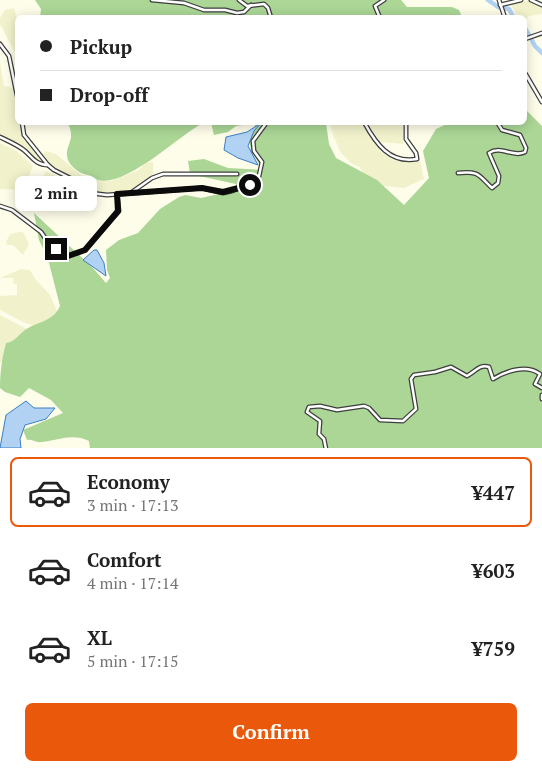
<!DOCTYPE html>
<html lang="en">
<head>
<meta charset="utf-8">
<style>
  :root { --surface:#fff; --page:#f6f6f6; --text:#222; --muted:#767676; --line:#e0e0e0; --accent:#ea580c }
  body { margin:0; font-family:"PT Serif",serif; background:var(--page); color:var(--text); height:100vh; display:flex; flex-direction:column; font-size:19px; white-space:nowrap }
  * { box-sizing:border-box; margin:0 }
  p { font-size:16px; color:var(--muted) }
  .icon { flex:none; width:28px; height:28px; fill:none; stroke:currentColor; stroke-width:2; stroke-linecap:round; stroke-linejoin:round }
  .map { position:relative; height:448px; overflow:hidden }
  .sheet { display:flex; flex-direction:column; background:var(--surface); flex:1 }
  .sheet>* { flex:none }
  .banner { position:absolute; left:15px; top:15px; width:512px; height:110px; border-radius:8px; box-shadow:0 2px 12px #0003; display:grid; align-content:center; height:110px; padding:0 25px; background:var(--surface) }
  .end { position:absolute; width:22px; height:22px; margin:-11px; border:6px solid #0b0b0b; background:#fff; box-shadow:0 0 0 2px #fff }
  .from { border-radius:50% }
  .bubble { position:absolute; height:35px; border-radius:8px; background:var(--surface); box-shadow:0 2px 12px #0003; font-size:16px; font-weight:600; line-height:35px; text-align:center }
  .banner b { display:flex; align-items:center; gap:18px; height:48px; font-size:19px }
  .banner b+b { border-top:1px solid var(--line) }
  .banner i { width:12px; height:12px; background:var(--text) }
  ul { padding:9px 0 0; list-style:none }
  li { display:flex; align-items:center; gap:15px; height:70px; margin:0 10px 8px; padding:0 15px; border:2px solid transparent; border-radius:8px }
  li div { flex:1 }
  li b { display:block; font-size:19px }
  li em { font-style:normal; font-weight:600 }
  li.current { border-color:var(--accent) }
  li>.icon { width:45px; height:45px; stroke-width:1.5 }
  .primary-button { display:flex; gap:10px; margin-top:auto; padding:10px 25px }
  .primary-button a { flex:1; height:58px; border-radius:8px; background:var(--accent); color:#fff; font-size:20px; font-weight:600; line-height:58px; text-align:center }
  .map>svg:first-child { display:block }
  .farmland { fill:#f1f2cc }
  .forest { fill:#abd696 }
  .water { fill:#b1d2f3; stroke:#3b7ec7 }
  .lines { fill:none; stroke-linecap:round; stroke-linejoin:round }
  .river { stroke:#b1d2f3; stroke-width:4.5 }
  .minor-casing { stroke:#3e3e3e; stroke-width:5 }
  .minor { stroke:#fff; stroke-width:2.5 }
  .route { stroke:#0b0b0b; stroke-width:6 }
</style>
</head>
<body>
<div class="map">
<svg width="542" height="449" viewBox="0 0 542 449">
  <rect width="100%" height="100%" fill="#fefdea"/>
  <g class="farmland">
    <polygon points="523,1 529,1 542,7 542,14 529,16 525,20 525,18 518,17 511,5"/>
    <polygon points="14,8 18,24 17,51 14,51 0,24 0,18 5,10"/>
    <polygon points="0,62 4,86 13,88 18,122 20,123 23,139 32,147 45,163 33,159 19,146 0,136"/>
    <polygon points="330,123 361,123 380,151 396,161 420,161 424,179 404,188 375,185 366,180 360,167 351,163 341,153 333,135"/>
    <polygon points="368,123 403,123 403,144 380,142"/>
    <polygon points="0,143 15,150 33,166 23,190 0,189"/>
    <polygon points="46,151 56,154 81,175 100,181 111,181 139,170 145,163 153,162 153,174 130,191 94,193 84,191 75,179 54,168 43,154"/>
    <polygon points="46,171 66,181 80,198 52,212 45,197 35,193"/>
    <polygon points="20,232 23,232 29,244 23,255 13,245 7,245 6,242 10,234"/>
    <polygon points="21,269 30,270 36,280 50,295 58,313 44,322 34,326 23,322 0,310 0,296 17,295 17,284 14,284 13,278 0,278"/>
    <polygon points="0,315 27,329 12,342 6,343 5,358 0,364"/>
  </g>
  <g class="forest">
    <polygon points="35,0 401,0 407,7 452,7 459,10 462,17 40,18 41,9"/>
    <path d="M525 109 542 126V448L90 449 89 441C73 433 58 440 42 442 36 443 32 439 27 440L23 430 63 413 51 400 29 388 20 397 5 392 0 388C0 372 2 358 6 343 15 342 18 335 25 330 38 321 53 322 60 306L48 259 39 240 34 213 92 267 106 283 110 278 107 270 106 250 119 240 138 233 160 209 179 197 185 195 201 198 237 190 236 184 190 174 188 161 204 159 228 168 263 170 251 151 249 139 256 123 236 126 228 132 214 135 211 123H326L329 144 336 158 377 180 404 205 429 178 423 151 436 129 449 123 525 122Z"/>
    <path d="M68 123V122L203 123C178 136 127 187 98 180 95 179 92 176 88 175 80 174 71 167 68 160 64 149 72 143 71 134 71 130 69 126 68 123Z"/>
  </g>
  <g class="water">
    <polygon points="261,123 254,131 248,146 258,165 238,158 224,150 226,137 247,132"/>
    <polygon points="94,250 97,250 104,263 106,276 83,260"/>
    <polygon points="26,401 34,408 55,408 46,419 25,425 20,439 21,448 0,448 6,415"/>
  </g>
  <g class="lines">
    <g class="river">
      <polyline points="488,0 498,7 509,9 514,18"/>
      <polyline points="525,28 535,46 542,53"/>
    </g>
    <g class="minor-casing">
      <g id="minor">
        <polyline points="152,0 184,3 204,10 225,10 237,13 244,12 251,5"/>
        <polyline points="239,0 247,6 264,4 268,8 271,18"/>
        <polyline points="499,0 505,18"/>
        <polyline points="531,0 542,5"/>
        <polyline points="500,5 521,0"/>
        <polyline points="380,18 375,6 384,0"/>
        <polyline points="525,39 542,33"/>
        <polyline points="0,44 9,56 18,100"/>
        <polyline points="525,73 542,102"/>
        <polyline points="22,122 24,135 48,165 54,170 74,180 82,192 107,195 202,188 223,193 232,191 249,185 259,176 262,162 254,151 253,141 267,122"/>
        <path d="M364 122C376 144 390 164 417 159L416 153 406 139V122"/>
        <path d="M0 137C8 141 18 145 25 151 32 157 36 165 48 165"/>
        <path d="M458 173C480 171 478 175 492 188L498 183 499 176 489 153C501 145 513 158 525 152L526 148 520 135 502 130 497 122"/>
        <polyline points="132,192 152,178 163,174 237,174"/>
        <polyline points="0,206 12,210 41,232 52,248 68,256 85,250 119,211 117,194"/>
        <polyline points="542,395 542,399"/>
        <path d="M326 449 324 439 319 434 320 421 307 412 309 407 320 406 337 410 364 406 369 408 380 420 403 421 416 409 411 379 414 375 435 372 451 367 467 376C475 372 479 364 489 367L493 379C506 371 526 364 540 374L535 384 542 388"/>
      </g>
    </g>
    <use href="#minor" class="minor"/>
  </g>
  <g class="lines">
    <polyline class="route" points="56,249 68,256 85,250 118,211 117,194 202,188 223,192 250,185"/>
  </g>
</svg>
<i class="end from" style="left:250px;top:185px"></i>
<i class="end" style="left:56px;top:249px"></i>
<div class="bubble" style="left:15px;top:176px;width:82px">2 min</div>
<div class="banner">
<b><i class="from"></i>Pickup</b>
<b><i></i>Drop-off</b>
</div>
</div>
<section class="sheet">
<ul>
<li class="current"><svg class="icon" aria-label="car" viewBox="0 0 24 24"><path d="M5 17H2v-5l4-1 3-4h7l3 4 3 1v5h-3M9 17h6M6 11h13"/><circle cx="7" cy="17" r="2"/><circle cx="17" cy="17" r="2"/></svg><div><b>Economy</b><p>3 min · 17:13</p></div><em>¥447</em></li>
<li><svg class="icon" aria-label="car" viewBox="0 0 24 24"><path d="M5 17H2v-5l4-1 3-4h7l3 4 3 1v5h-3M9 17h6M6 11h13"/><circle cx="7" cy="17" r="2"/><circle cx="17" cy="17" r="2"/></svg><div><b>Comfort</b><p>4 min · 17:14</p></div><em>¥603</em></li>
<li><svg class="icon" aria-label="car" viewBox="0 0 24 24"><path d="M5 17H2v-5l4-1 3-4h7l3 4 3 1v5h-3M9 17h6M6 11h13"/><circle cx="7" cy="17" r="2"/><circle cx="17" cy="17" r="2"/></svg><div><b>XL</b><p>5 min · 17:15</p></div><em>¥759</em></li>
</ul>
<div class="primary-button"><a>Confirm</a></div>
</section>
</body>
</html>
